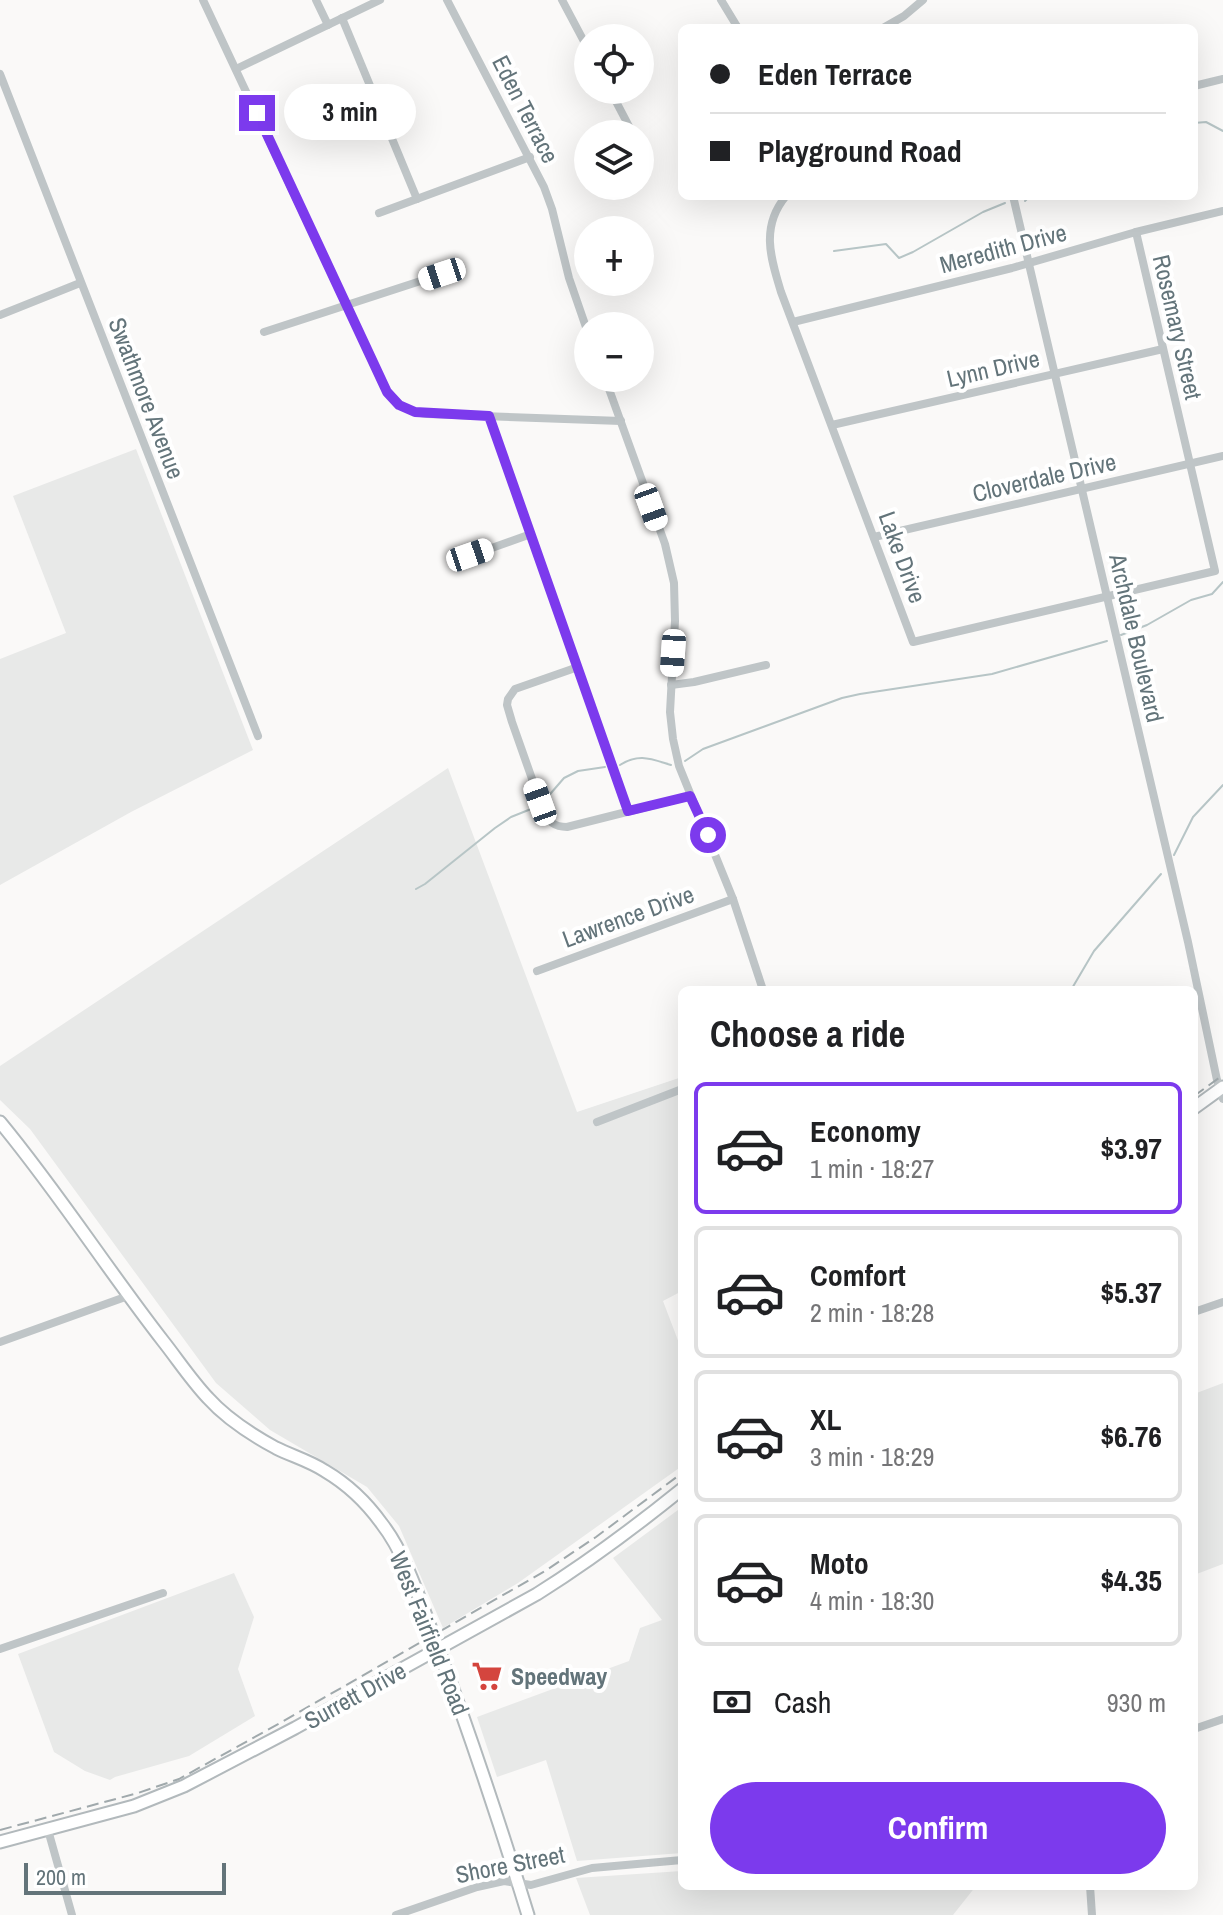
<!DOCTYPE html>
<html lang="en">
<head>
<meta charset="utf-8">
<style>
  :root { --surface:#fff; --page:#f6f6f6; --text:#202124; --muted:#757577; --line:#e0e0e0; --accent:#7c3aed }
  body { margin:0; font-family:"Archivo Narrow",sans-serif; background:var(--page); color:var(--text); height:100vh; display:flex; flex-direction:column; font-size:30px; white-space:nowrap }
  * { box-sizing:border-box; margin:0 }
  p { font-size:26px; color:var(--muted) }
  .icon { flex:none; width:44px; height:44px; fill:none; stroke:currentColor; stroke-width:2; stroke-linecap:round; stroke-linejoin:round }
  .map { position:relative; flex:1; overflow:hidden }
  .sheet { position:absolute; left:678px; top:986px; width:520px; height:904px; display:flex; flex-direction:column; background:var(--surface); border-radius:12px; box-shadow:0 8px 32px #0002 }
  .sheet>* { flex:none }
  .guide { position:absolute; left:678px; top:24px; width:520px; height:176px; border-radius:12px; box-shadow:0 8px 32px #0002; display:grid; align-content:center; height:176px; padding:0 32px; background:var(--surface) }
  .tools { position:absolute; left:574px; top:24px; display:grid; gap:16px }
  .tools a { display:grid; place-items:center; width:80px; height:80px; border-radius:50%; background:var(--surface); box-shadow:0 8px 32px #0002; font-size:40px }
  .scale { position:absolute; left:24px; bottom:20px; width:202px; box-sizing:border-box; padding-left:8px; border:4px solid #63747a; border-top:0; font-size:22px; line-height:28px; white-space:nowrap; color:#63747a; -webkit-text-stroke:6px #fff; paint-order:stroke }
  .end { position:absolute; width:36px; height:36px; margin:-18px; border:10px solid #7c3aed; background:#fff; box-shadow:0 0 0 4px #fff }
  .from { border-radius:50% }
  .bubble { position:absolute; height:56px; border-radius:28px; background:var(--surface); box-shadow:0 8px 32px #0002; font-size:26px; font-weight:700; line-height:56px; text-align:center }
  .car { position:absolute; width:24px; height:48px; margin:-24px -12px; border-radius:10px; box-shadow:0 0 6px 2px #0007; background:linear-gradient(#fff 24%,#345 0 40%,#fff 0 76%,#345 0 86%,#fff 0) }
  .guide b { display:flex; align-items:center; gap:28px; height:76px; font-size:30px }
  .guide b+b { border-top:2px solid var(--line) }
  .guide i { width:20px; height:20px; background:var(--text) }
  ul { padding:0; list-style:none }
  li { display:flex; align-items:center; gap:24px; height:132px; margin:0 16px 12px; padding:0 16px; border:4px solid var(--line); border-radius:12px }
  li div { flex:1 }
  li b { display:block; font-size:30px }
  li em { font-style:normal; font-weight:700 }
  li.current { border-color:var(--accent) }
  li>.icon { width:72px; height:72px; stroke-width:1.5 }
  h2 { padding:0 32px; font-size:36px; line-height:96px }
  .pay { display:flex; align-items:center; gap:20px; height:88px; padding:0 32px; font-size:30px }
  .pay p { margin-inline-start:auto }
  .action { display:flex; gap:16px; margin-top:auto; padding:16px 32px }
  .action a { flex:1; height:92px; border-radius:48px; background:var(--accent); color:#fff; font-size:32px; font-weight:700; line-height:92px; text-align:center }
  .map>svg:first-child { display:block }
  .built { fill:#e8e9e8 }
  .lines { fill:none; stroke-linecap:round; stroke-linejoin:round }
  .stream { stroke:#b7c5c6; stroke-width:2 }
  .secondary-casing { stroke:#b2b9bc; stroke-width:15 }
  .street { stroke:#bfc5c7; stroke-width:8 }
  .secondary { stroke:#fff; stroke-width:11 }
  .rail { stroke:#a0a9ac; stroke-width:2; stroke-dasharray:12 6; stroke-linecap:butt }
  .route { stroke:#7c3aed; stroke-width:10 }
  .labels { text-anchor:middle; dominant-baseline:central; stroke-width:8; stroke-linejoin:round; paint-order:stroke }
  .street-label { font-size:24px; fill:#63747a; stroke:#fff }
  .poi-label { font-size:24px; font-weight:bold; fill:#63747a; stroke:#fff; text-anchor:start }
</style>
</head>
<body>
<div class="map">
<svg width="1223" height="1915" viewBox="0 0 1223 1915">
  <rect width="100%" height="100%" fill="#faf9f8"/>
  <g class="built">
    <polygon points="136,449 253,750 131,812 0,885 0,659 66,633 13,496"/>
    <polygon points="448,768 577,1112 682,1077 682,1291 663,1301 682,1351 682,1466 518,1583 443,1628 399,1526 367,1487 270,1430 216,1383 30,1129 0,1100 0,1066"/>
    <polygon points="1223,1383 1223,1564 1194,1575 1194,1394"/>
    <polygon points="682,1507 682,1853 577,1861 546,1760 497,1777 477,1717 629,1661 640,1628 662,1620 613,1558"/>
    <polygon points="234,1573 254,1617 238,1669 255,1716 189,1756 115,1777 110,1780 85,1771 54,1752 18,1654"/>
    <polygon points="682,1871 682,1886 976,1886 953,1915 590,1915 576,1878"/>
  </g>
  <g class="lines">
    <g class="stream">
      <polyline points="1194,123 1206,122 1223,131"/>
      <polyline points="1025,201 1030,196"/>
      <polyline points="834,251 886,244 899,258 913,252 983,212 1005,203"/>
      <polyline points="1121,635 1147,625 1191,600 1212,594 1223,582"/>
      <polyline points="685,761 703,749 842,698 860,694 992,674 1107,641"/>
      <path d="M620 765C639 753 651 759 671 765"/>
      <polyline points="545,800 564,778 578,771 605,767"/>
      <polyline points="1174,855 1193,817 1223,785"/>
      <polyline points="416,889 425,884 495,828 511,817 536,807"/>
      <polyline points="1071,990 1094,951 1161,874"/>
    </g>
    <g class="secondary-casing">
      <g id="secondary">
        <polyline points="1194,1108 1223,1087"/>
        <path d="M0 1122C58 1192 107 1269 163 1341 178 1360 191 1380 208 1398 226 1418 252 1435 276 1448 292 1456 310 1461 325 1471 347 1484 367 1503 382 1524 407 1556 422 1607 437 1645 470 1734 500 1824 528 1915"/>
        <path d="M0 1842 134 1806 184 1786 295 1728 537 1594C588 1562 635 1527 682 1489"/>
      </g>
    </g>
    <g class="street">
      <path d="M203 0 387 392C399 406 409 412 427 414L621 421"/>
      <polyline points="316,0 328,25"/>
      <polyline points="447,0 544,187 552,209 569,278 588,333"/>
      <polyline points="562,0 588,49"/>
      <polyline points="721,0 738,28"/>
      <polyline points="342,18 417,199"/>
      <polyline points="883,28 904,16 923,0"/>
      <polyline points="236,69 380,0"/>
      <polyline points="0,74 258,736"/>
      <polyline points="1194,86 1223,79"/>
      <polyline points="610,90 633,134"/>
      <polyline points="640,148 647,161"/>
      <path d="M786 196C760 227 771 259 781 292L913 642 1215 571 1136 232"/>
      <polyline points="1013,196 1188,942 1217,1080 1223,1099"/>
      <polyline points="379,213 530,157"/>
      <polyline points="0,315 80,283"/>
      <polyline points="793,322 1012,268 1136,232 1223,211"/>
      <polyline points="264,332 442,274"/>
      <polyline points="605,378 665,544 674,583 675,621 670,712 673,739 679,766 733,899 763,990"/>
      <polyline points="489,416 628,811"/>
      <polyline points="832,425 1163,349"/>
      <polyline points="874,537 1223,456"/>
      <polyline points="458,560 531,534"/>
      <path d="M578 667 515 689 508 699 507 705 512 722 543 810C547 821 554 827 567 827L690 796"/>
      <polyline points="671,685 694,682 766,665"/>
      <polyline points="537,971 733,899"/>
      <polyline points="597,1122 682,1089"/>
      <polyline points="1194,1312 1223,1302"/>
      <polyline points="0,1342 128,1296"/>
      <polyline points="0,1649 163,1593"/>
      <polyline points="1194,1729 1223,1719"/>
      <polyline points="48,1830 72,1915"/>
      <polyline points="1090,1886 1092,1915"/>
      <polyline points="396,1915 477,1887 504,1881 531,1885 592,1868 682,1860"/>
    </g>
    <use href="#secondary" class="secondary"/>
    <g class="rail">
      <polyline points="1194,1096 1223,1075"/>
      <polyline points="0,1830 138,1793 179,1779 280,1723 545,1571 596,1537 682,1473"/>
    </g>
  </g>
  <g class="lines">
    <polyline class="route" points="257,113 387,392 399,405 415,412 489,416 628,811 690,796 708,835"/>
  </g>
  <defs>
    <g id="supermarket-bare" transform="scale(2.4)"><path d="M-6-5.5h2.5l.6 2H6L4.5 2H-2.5L-4.4-4H-6ZM-1.5 3.2a1.3 1.3 0 1 0 .1 0ZM3 3.2a1.3 1.3 0 1 0 .1 0Z" fill="#d4453e" stroke="#fff" stroke-width="2.5" paint-order="stroke"/></g>
  </defs>
  <g fill-rule="evenodd">
    <use href="#supermarket-bare" x="487" y="1676"/>
  </g>
  <g class="labels">
    <g class="street-label">
      <text transform="translate(526 109) rotate(63)">Eden Terrace</text>
      <text transform="translate(1003 248) rotate(-15)">Meredith Drive</text>
      <text transform="translate(1178 327) rotate(77)">Rosemary Street</text>
      <text transform="translate(993 368) rotate(-13)">Lynn Drive</text>
      <text transform="translate(147 398) rotate(69)">Swathmore Avenue</text>
      <text transform="translate(1044 477) rotate(-13)">Cloverdale Drive</text>
      <text transform="translate(903 557) rotate(70)">Lake Drive</text>
      <text transform="translate(1137 638) rotate(77)">Archdale Boulevard</text>
      <text transform="translate(628 916) rotate(-20)">Lawrence Drive</text>
      <text transform="translate(430 1633) rotate(68)">West Fairfield Road</text>
      <text transform="translate(355 1695) rotate(-29)">Surrett Drive</text>
      <text transform="translate(510 1864) rotate(-11)">Shore Street</text>
    </g>
    <g class="poi-label">
      <text x="511" y="1676">Speedway</text>
    </g>
  </g>
</svg>
<div class="tools">
<a><svg class="icon" aria-label="locate" viewBox="0 0 24 24"><circle cx="12" cy="12" r="6"/><path d="M12 2v4M12 18v4M2 12h4M18 12h4"/></svg></a>
<a><svg class="icon" aria-label="layers" viewBox="0 0 24 24"><path d="M12 4l9 5-9 5-9-5zM3 14l9 5 9-5"/></svg></a>
<a>+</a>
<a>−</a>
</div>
<div class="scale">200 m</div>
<i class="end from" style="left:708px;top:835px"></i>
<i class="end" style="left:257px;top:113px"></i>
<div class="bubble" style="left:284px;top:84px;width:132px">3 min</div>
<i class="car" style="left:442px;top:274px;rotate:252deg"></i>
<i class="car" style="left:651px;top:507px;rotate:160deg"></i>
<i class="car" style="left:470px;top:555px;rotate:71deg"></i>
<i class="car" style="left:673px;top:653px;rotate:184deg"></i>
<i class="car" style="left:540px;top:802px;rotate:340deg"></i>
<div class="guide">
<b><i class="from"></i>Eden Terrace</b>
<b><i></i>Playground Road</b>
</div>
<section class="sheet">
<h2>Choose a ride</h2>
<ul>
<li class="current"><svg class="icon" aria-label="car" viewBox="0 0 24 24"><path d="M5 17H2v-5l4-1 3-4h7l3 4 3 1v5h-3M9 17h6M6 11h13"/><circle cx="7" cy="17" r="2"/><circle cx="17" cy="17" r="2"/></svg><div><b>Economy</b><p>1 min · 18:27</p></div><em>$3.97</em></li>
<li><svg class="icon" aria-label="car" viewBox="0 0 24 24"><path d="M5 17H2v-5l4-1 3-4h7l3 4 3 1v5h-3M9 17h6M6 11h13"/><circle cx="7" cy="17" r="2"/><circle cx="17" cy="17" r="2"/></svg><div><b>Comfort</b><p>2 min · 18:28</p></div><em>$5.37</em></li>
<li><svg class="icon" aria-label="car" viewBox="0 0 24 24"><path d="M5 17H2v-5l4-1 3-4h7l3 4 3 1v5h-3M9 17h6M6 11h13"/><circle cx="7" cy="17" r="2"/><circle cx="17" cy="17" r="2"/></svg><div><b>XL</b><p>3 min · 18:29</p></div><em>$6.76</em></li>
<li><svg class="icon" aria-label="car" viewBox="0 0 24 24"><path d="M5 17H2v-5l4-1 3-4h7l3 4 3 1v5h-3M9 17h6M6 11h13"/><circle cx="7" cy="17" r="2"/><circle cx="17" cy="17" r="2"/></svg><div><b>Moto</b><p>4 min · 18:30</p></div><em>$4.35</em></li>
</ul>
<div class="pay"><svg class="icon" aria-label="cash" viewBox="0 0 24 24"><path d="M3 7h18v10H3z"/><circle cx="12" cy="12" r="2"/></svg>Cash<p>930 m</p></div>
<div class="action"><a>Confirm</a></div>
</section>
</div>
</body>
</html>
